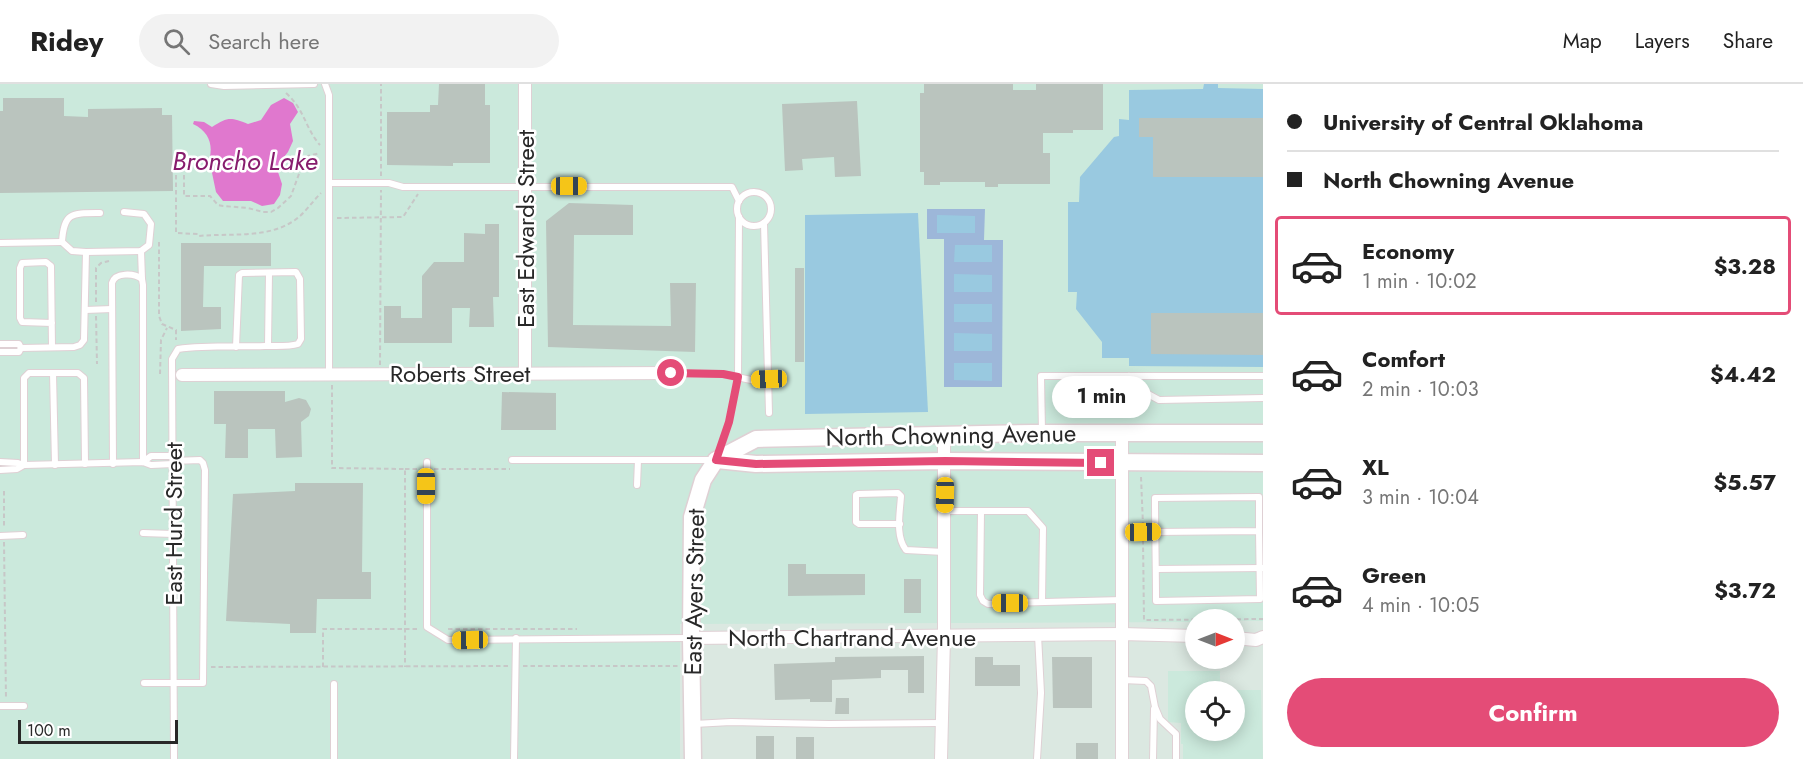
<!DOCTYPE html>
<html lang="en">
<head>
<meta charset="utf-8">
<style>
  :root { --surface:#fff; --page:#f2f2f2; --text:#222; --muted:#767676; --line:#e0e0e0; --accent:#e44c77 }
  body { margin:0; font-family:Jost,sans-serif; background:var(--page); color:var(--text); height:100vh; display:flex; flex-direction:column; font-size:22px; white-space:nowrap }
  * { box-sizing:border-box; margin:0 }
  p { font-size:20px; color:var(--muted) }
  .icon { flex:none; width:33px; height:33px; fill:none; stroke:currentColor; stroke-width:2; stroke-linecap:round; stroke-linejoin:round }
  .map { position:relative; flex:1; overflow:hidden }
  .drawer { display:flex; flex-direction:column; background:var(--surface); width:540px }
  .drawer>* { flex:none }
  .guide { display:grid; align-content:center; height:132px; padding:0 24px; background:var(--surface) }
  .needle { width:39px; rotate:90deg }
  .tools { position:absolute; left:1185px; top:525px; display:grid; gap:12px }
  .tools a { display:grid; place-items:center; width:60px; height:60px; border-radius:50%; background:var(--surface); box-shadow:0 3px 15px #0003; font-size:30px }
  .scale { position:absolute; left:18px; bottom:15px; width:160px; box-sizing:border-box; padding-left:6px; border:3px solid #282828; border-top:0; font-size:16px; line-height:21px; white-space:nowrap; color:#282828; -webkit-text-stroke:4px #fff; paint-order:stroke }
  .end { position:absolute; width:27px; height:27px; margin:-14px; border:8px solid #e44c77; background:#fff; box-shadow:0 0 0 3px #fff }
  .from { border-radius:50% }
  .bubble { position:absolute; height:42px; border-radius:21px; background:var(--surface); box-shadow:0 3px 15px #0003; font-size:20px; font-weight:700; line-height:42px; text-align:center }
  .car { position:absolute; width:18px; height:36px; margin:-18px -9px; border-radius:8px; box-shadow:0 0 4px 2px #0007; background:linear-gradient(#f5c518 24%,#345 0 40%,#f5c518 0 76%,#345 0 86%,#f5c518 0) }
  .guide b { display:flex; align-items:center; gap:21px; height:57px; font-size:22px }
  .guide b+b { border-top:2px solid var(--line) }
  .guide i { width:15px; height:15px; background:var(--text) }
  ul { padding:0; list-style:none }
  li { display:flex; align-items:center; gap:18px; height:99px; margin:0 12px 9px; padding:0 12px; border:3px solid transparent; border-radius:6px }
  li div { flex:1 }
  li b { display:block; font-size:22px }
  li em { font-style:normal; font-weight:700 }
  li.current { border-color:var(--accent) }
  li>.icon { width:54px; height:54px; stroke-width:1.5 }
  .action { display:flex; gap:12px; margin-top:auto; padding:12px 24px }
  .action a { flex:1; height:69px; border-radius:36px; background:var(--accent); color:#fff; font-size:24px; font-weight:700; line-height:69px; text-align:center }
  header { display:flex; align-items:center; gap:36px; box-sizing:border-box; height:84px; padding:0 30px; background:var(--surface); border-bottom:2px solid var(--line) }
  header strong { font-size:28px }
  nav { display:flex; gap:33px; margin-inline-start:auto; font-size:21px }
  .search { width:420px; height:54px; background:var(--page); display:flex; align-items:center; gap:15px; box-sizing:border-box; padding:0 21px; border-radius:33px; color:var(--muted); font-size:22px }
  main { display:flex; flex:1; min-height:0 }
  .map>svg:first-child { display:block }
  .education { fill:#cbe9dc }
  .green { fill:#9db7d9 }
  .pitch { fill:#99c9e0 }
  .water { fill:#e078ce }
  .building { fill:#bac4be }
  .lines { fill:none; stroke-linecap:round; stroke-linejoin:round }
  .lane-casing { stroke:#dfd0d4; stroke-width:8 }
  .street-casing { stroke:#dfd0d4; stroke-width:14 }
  .secondary-casing { stroke:#dfd0d4; stroke-width:19 }
  .path { stroke:#c7c7c7; stroke-width:2; stroke-dasharray:4.5 3; stroke-linecap:butt }
  .lane { stroke:#fff; stroke-width:6 }
  .street { stroke:#fff; stroke-width:12 }
  .secondary { stroke:#fff; stroke-width:16 }
  .route { stroke:#e44c77; stroke-width:8 }
  .labels { text-anchor:middle; dominant-baseline:central; stroke-width:5; stroke-linejoin:round; paint-order:stroke }
  .street-label { font-size:24px; fill:#282828; stroke:#fff }
  .water-label { font-size:26px; font-style:italic; fill:#871c6d; stroke:#fff }
</style>
</head>
<body>
<header>
<strong>Ridey</strong>
<div class="search"><svg class="icon" aria-label="search" viewBox="0 0 24 24"><circle cx="10" cy="10" r="6"/><path d="M15 15l6 6"/></svg>Search here</div>
<nav><a>Map</a><a>Layers</a><a>Share</a></nav>
</header>
<main>
<div class="map">
<svg width="1263" height="675" viewBox="0 0 1263 675">
  <rect width="100%" height="100%" fill="#dbe8e1"/>
  <g class="education">
    <polygon points="0,0 1263,0 1263,537 1196,536 1195,538 680,540 680,675 0,675"/>
    <polygon points="1168,587 1220,587 1220,607 1196,608 1196,646 1234,646 1234,608 1225,606 1261,606 1263,675 1183,675 1183,660 1181,660 1181,639 1168,638"/>
  </g>
  <polygon class="green" points="927,125 985,125 984,156 1003,156 1002,303 944,303 944,155 927,155"/>
  <g class="pitch">
    <polygon points="1204,0 1218,0 1218,4 1263,5 1263,283 1129,282 1129,274 1102,274 1102,258 1076,225 1077,208 1068,208 1068,118 1079,118 1080,93 1114,53 1119,52 1119,35 1129,36 1129,6 1203,5"/>
    <polygon points="918,129 928,328 805,330 805,131"/>
    <polygon points="937,131 975,132 975,149 937,149"/>
    <polygon points="955,161 992,161 992,178 954,178"/>
    <polygon points="954,190 992,191 992,208 954,208"/>
    <rect x="954" y="220" width="38" height="18"/>
    <polygon points="954,249 992,250 992,267 954,267"/>
    <polygon points="954,279 992,279 992,297 954,296"/>
  </g>
  <path class="water" d="M284 14 293 19 298 28 290 40 293 57 288 68 280 78 278 88 282 100 280 111 274 120 262 122 251 117H223L216 108 211 84 207 83C214 65 212 49 193 40L194 37 204 38 212 43C228 33 230 33 248 40L261 36 271 21Z"/>
  <g class="building">
    <polygon points="439,0 485,0 485,21 490,21 490,79 453,79 453,82 387,81 387,28 430,28 430,21 438,21"/>
    <polygon points="924,0 1013,0 1013,6 1036,6 1036,0 1103,0 1103,46 1073,46 1073,49 1043,49 1043,69 1050,69 1050,100 998,100 998,103 985,103 985,98 940,98 940,101 924,101 924,88 920,88 920,9 924,9"/>
    <polygon points="3,14 64,14 64,32 88,33 88,25 162,24 162,31 172,31 173,107 0,109 0,27 3,27"/>
    <polygon points="857,17 861,92 835,93 834,73 802,75 803,86 785,87 782,20"/>
    <polygon points="1139,34 1263,34 1263,93 1153,93 1153,53 1139,53"/>
    <polygon points="569,119 633,121 633,151 574,151 573,241 671,242 670,199 696,199 695,268 548,263 546,137"/>
    <polygon points="485,140 499,140 499,213 493,213 494,243 469,243 470,224 452,224 452,259 384,259 384,222 401,222 401,234 422,234 422,192 434,178 464,178 464,149 485,150"/>
    <polygon points="181,159 271,159 271,182 204,182 203,223 221,223 221,245 181,247"/>
    <rect x="795" y="184" width="9" height="94"/>
    <polygon points="1151,229 1263,229 1263,271 1151,270"/>
    <polygon points="214,307 285,307 285,318 299,314 306,316 311,325 309,332 301,338 302,373 276,374 275,345 248,345 248,374 225,374 226,340 214,340"/>
    <polygon points="502,308 556,309 556,346 501,346"/>
    <polygon points="295,399 363,399 362,488 371,488 371,515 317,515 316,549 290,549 290,540 226,537 233,410 295,407"/>
    <polygon points="788,480 806,480 806,490 865,490 865,511 788,512"/>
    <rect x="904" y="495" width="17" height="34"/>
    <polygon points="924,572 924,609 908,609 908,586 881,586 881,594 832,596 832,618 810,618 810,615 775,616 774,580 835,578 835,573"/>
    <polygon points="975,573 993,573 993,581 1020,581 1020,602 975,602"/>
    <polygon points="1052,573 1092,573 1092,624 1053,624"/>
    <polygon points="836,614 849,614 849,630 835,630"/>
    <rect x="756" y="652" width="18" height="23"/>
    <rect x="796" y="653" width="18" height="22"/>
    <rect x="1076" y="659" width="22" height="16"/>
  </g>
  <g class="lines">
    <g class="lane-casing">
      <g id="lane">
        <polyline points="211,0 224,2 314,0"/>
        <polyline points="325,0 329,11 329,290"/>
        <polyline points="329,99 389,99 403,103 732,103 739,117"/>
        <circle cx="754" cy="125" r="17"/>
        <path d="M100 129C72 129 64 128 62 158L72 167 86 168 141 167 149 161 151 140 144 130 124 128"/>
        <polyline points="764,139 769,329"/>
        <polyline points="0,159 62,158"/>
        <polyline points="141,167 142,195"/>
        <polyline points="85,226 112,225"/>
        <polyline points="52,239 22,238 20,234 20,184 22,179 46,178 51,182 52,263"/>
        <polyline points="0,260 19,260 21,264"/>
        <polyline points="268,262 269,189"/>
        <polyline points="0,268 19,268 21,264 74,263 80,261 84,256 86,168"/>
        <polyline points="53,289 55,381"/>
        <polyline points="671,289 723,290 751,296 769,295"/>
        <polyline points="1129,292 1148,310 1159,316 1263,314"/>
        <polyline points="1042,348 1041,292 1263,292"/>
        <polyline points="719,370 729,338 738,293 739,133"/>
        <polyline points="512,376 713,376"/>
        <polyline points="0,378 18,379 24,381 143,378 151,381 173,380"/>
        <polyline points="143,378 151,372 173,372"/>
        <polyline points="427,378 427,543 448,556 688,554"/>
        <path d="M113 380 112 199C115 188 134 189 142 195L143 201V378"/>
        <polyline points="24,381 24,294 29,289 78,289 84,294 85,380"/>
        <polyline points="0,386 17,385 24,381"/>
        <polyline points="637,401 638,376"/>
        <polyline points="945,427 1028,427 1043,444 1042,518"/>
        <polyline points="981,427 980,511 983,517 988,520 1010,519 1122,516"/>
        <path d="M900 440H859L856 438V411L858 410 898 409 901 412C900 429 895 452 906 466L944 468"/>
        <path d="M1123 448H1155L1259 447 1260 515 1156 517C1156 483 1155 448 1155 414L1259 413V447"/>
        <polyline points="143,449 173,450"/>
        <polyline points="0,452 23,451"/>
        <polyline points="1156,485 1262,484"/>
        <polyline points="1122,596 1146,597 1151,602 1155,623 1160,635 1176,650 1176,675"/>
        <polyline points="144,599 203,599 205,386 203,379 200,376 173,377"/>
        <polyline points="334,600 334,675"/>
        <polyline points="0,622 24,622"/>
        <polyline points="694,640 731,638 829,640 941,639"/>
        <path d="M174 675 172 275 178 265C206 261 236 263 265 262 276 262 288 263 298 260L301 255 300 195 296 188 242 189 239 191 236 263"/>
        <polyline points="514,675 516,554"/>
        <polyline points="1037,675 1041,609 1038,551"/>
        <polyline points="1153,675 1154,625"/>
      </g>
    </g>
    <g class="street-casing">
      <g id="street">
        <polyline points="525,0 525,289"/>
        <polyline points="182,291 671,289"/>
        <polyline points="691,554 1122,550 1196,552"/>
        <polyline points="1234,554 1256,556 1263,553"/>
        <polyline points="941,675 944,553 944,351"/>
        <polyline points="1122,675 1122,350"/>
      </g>
    </g>
    <g class="secondary-casing">
      <g id="secondary">
        <polyline points="716,376 756,355 1033,349 1263,349"/>
        <polyline points="717,376 756,380 945,377 1263,379"/>
        <polyline points="693,675 691,554 692,433 703,396 716,376"/>
      </g>
    </g>
    <g class="path">
      <path d="M286 9C305 26 305 44 320 61"/>
      <path d="M176 91V149L198 150 199 152C230 149 268 155 295 136 305 129 312 118 321 109"/>
      <polyline points="184,91 184,112 210,112 218,121 223,122 248,124 263,128 271,128 278,124 291,112 304,76 308,72 320,69"/>
      <polyline points="381,92 381,0"/>
      <polyline points="337,134 403,133 418,110"/>
      <polyline points="159,158 159,232 162,240 176,246 176,256"/>
      <polyline points="96,218 96,184 101,179 109,177"/>
      <polyline points="96,232 97,280"/>
      <polyline points="380,281 381,106"/>
      <polyline points="160,290 161,256 167,244"/>
      <polyline points="332,301 332,384 405,385 405,583"/>
      <polyline points="405,385 420,385"/>
      <polyline points="434,385 510,385"/>
      <polyline points="1141,393 1143,441"/>
      <polyline points="4,407 4,444"/>
      <polyline points="1143,456 1144,536 1263,535"/>
      <polyline points="4,458 6,615"/>
      <polyline points="448,545 577,545"/>
      <polyline points="523,582 680,582"/>
      <polyline points="211,583 509,582"/>
      <polyline points="323,583 323,545 418,545"/>
    </g>
    <use href="#lane" class="lane"/>
    <use href="#street" class="street"/>
    <use href="#secondary" class="secondary"/>
  </g>
  <g class="lines">
    <polyline class="route" points="671,289 723,290 738,293 729,338 716,376 756,380 945,377 1101,379"/>
  </g>
  <g class="labels">
    <g class="street-label">
      <text transform="translate(525 145) rotate(-90)">East Edwards Street</text>
      <text x="460" y="289">Roberts Street</text>
      <text transform="translate(951 351) rotate(-1)">North Chowning Avenue</text>
      <text transform="translate(173 440) rotate(-90)">East Hurd Street</text>
      <text transform="translate(694 508) rotate(-89)">East Ayers Street</text>
      <text x="852" y="553">North Chartrand Avenue</text>
    </g>
    <g class="water-label">
      <text x="245" y="77">Broncho Lake</text>
    </g>
  </g>
</svg>
<div class="tools">
<a><svg class="needle" viewBox="-14 -14 28 28"><path d="M0-13l5 13h-10z" fill="#e53935"/><path d="M0 13l5-13h-10z" fill="#767676"/></svg></a>
<a><svg class="icon" aria-label="locate" viewBox="0 0 24 24"><circle cx="12" cy="12" r="6"/><path d="M12 2v4M12 18v4M2 12h4M18 12h4"/></svg></a>
</div>
<div class="scale">100 m</div>
<i class="end from" style="left:671px;top:289px"></i>
<i class="end" style="left:1101px;top:379px"></i>
<div class="bubble" style="left:1052px;top:292px;width:99px">1 min</div>
<i class="car" style="left:569px;top:102px;rotate:90deg"></i>
<i class="car" style="left:769px;top:295px;rotate:268deg"></i>
<i class="car" style="left:426px;top:402px;rotate:180deg"></i>
<i class="car" style="left:945px;top:411px;rotate:181deg"></i>
<i class="car" style="left:1143px;top:448px;rotate:89deg"></i>
<i class="car" style="left:1010px;top:519px;rotate:270deg"></i>
<i class="car" style="left:470px;top:556px;rotate:269deg"></i>
</div>
<section class="drawer">
<div class="guide">
<b><i class="from"></i>University of Central Oklahoma</b>
<b><i></i>North Chowning Avenue</b>
</div>
<ul>
<li class="current"><svg class="icon" aria-label="car" viewBox="0 0 24 24"><path d="M5 17H2v-5l4-1 3-4h7l3 4 3 1v5h-3M9 17h6M6 11h13"/><circle cx="7" cy="17" r="2"/><circle cx="17" cy="17" r="2"/></svg><div><b>Economy</b><p>1 min · 10:02</p></div><em>$3.28</em></li>
<li><svg class="icon" aria-label="car" viewBox="0 0 24 24"><path d="M5 17H2v-5l4-1 3-4h7l3 4 3 1v5h-3M9 17h6M6 11h13"/><circle cx="7" cy="17" r="2"/><circle cx="17" cy="17" r="2"/></svg><div><b>Comfort</b><p>2 min · 10:03</p></div><em>$4.42</em></li>
<li><svg class="icon" aria-label="car" viewBox="0 0 24 24"><path d="M5 17H2v-5l4-1 3-4h7l3 4 3 1v5h-3M9 17h6M6 11h13"/><circle cx="7" cy="17" r="2"/><circle cx="17" cy="17" r="2"/></svg><div><b>XL</b><p>3 min · 10:04</p></div><em>$5.57</em></li>
<li><svg class="icon" aria-label="car" viewBox="0 0 24 24"><path d="M5 17H2v-5l4-1 3-4h7l3 4 3 1v5h-3M9 17h6M6 11h13"/><circle cx="7" cy="17" r="2"/><circle cx="17" cy="17" r="2"/></svg><div><b>Green</b><p>4 min · 10:05</p></div><em>$3.72</em></li>
</ul>
<div class="action"><a>Confirm</a></div>
</section>
</main>
</body>
</html>
